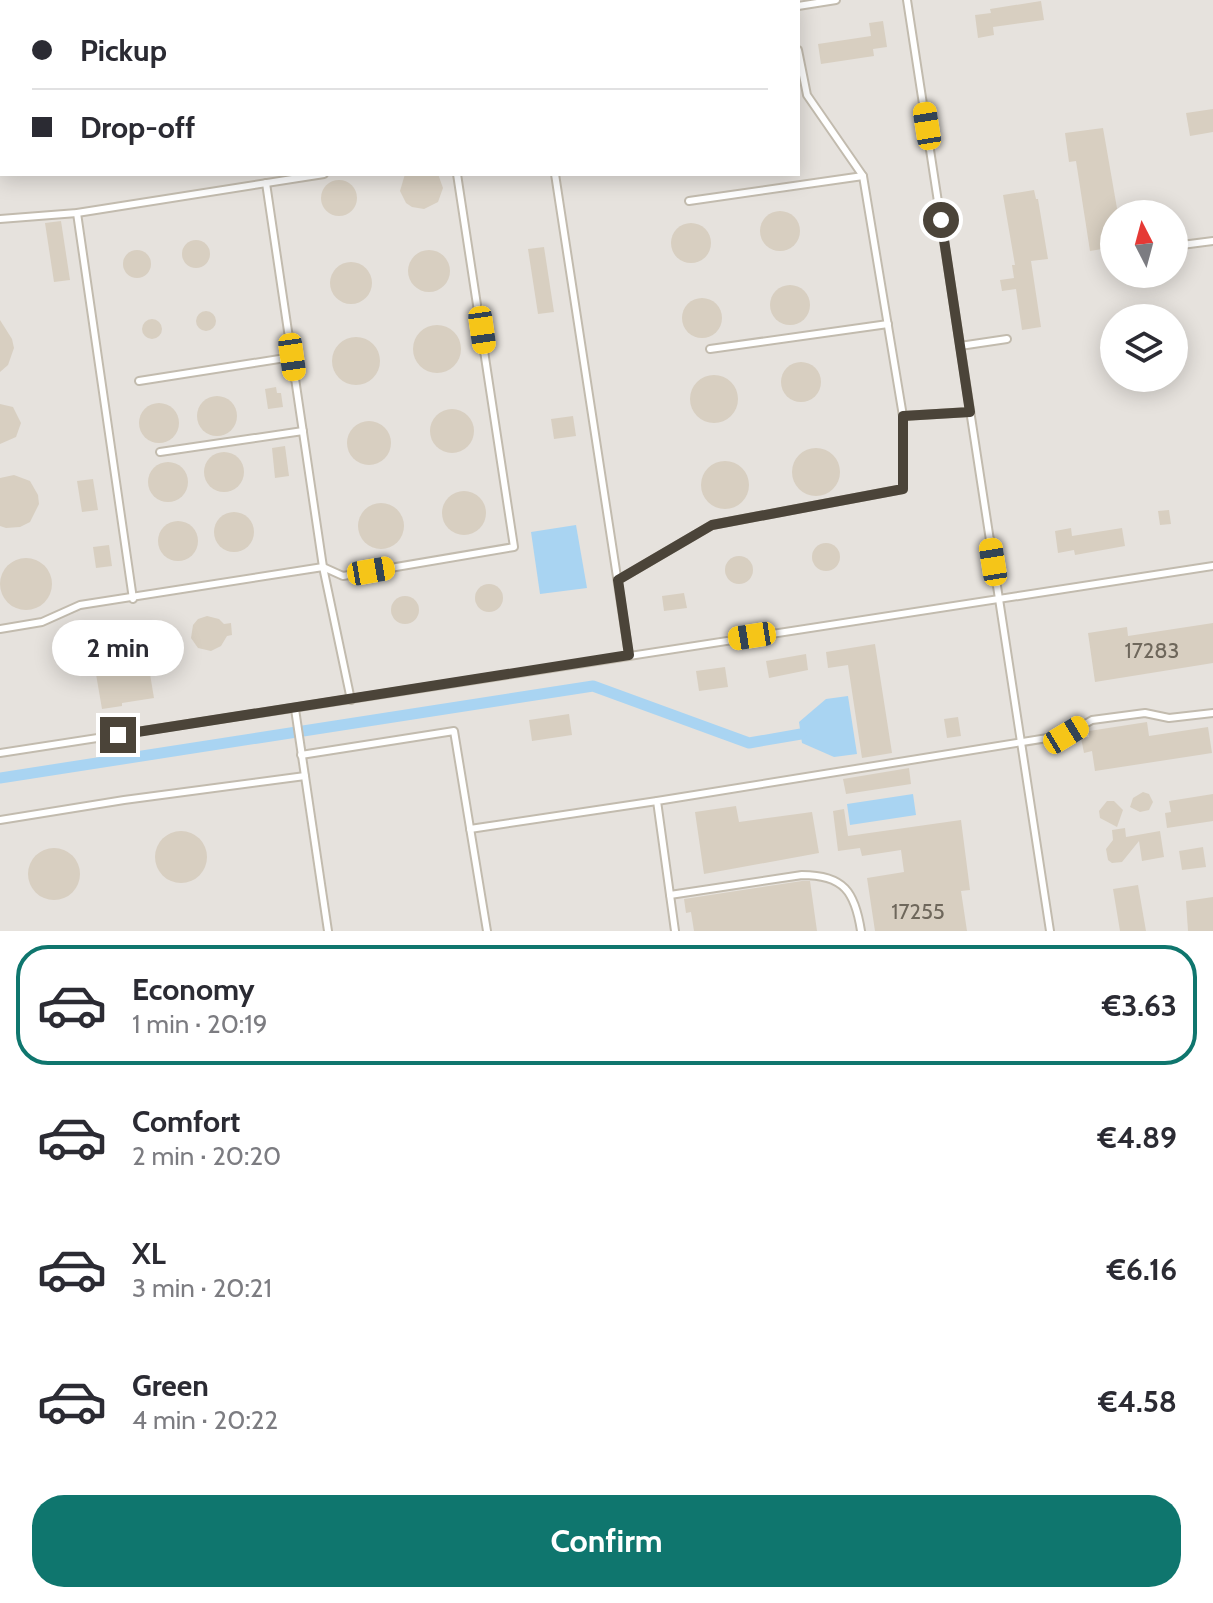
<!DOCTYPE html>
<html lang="en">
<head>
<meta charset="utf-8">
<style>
  :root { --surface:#fff; --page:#f2f2f3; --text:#2b2b33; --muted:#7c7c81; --line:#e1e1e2; --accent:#0f766e }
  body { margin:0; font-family:Cabin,sans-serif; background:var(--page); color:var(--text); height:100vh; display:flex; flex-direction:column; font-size:30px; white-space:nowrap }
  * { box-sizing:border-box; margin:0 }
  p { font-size:26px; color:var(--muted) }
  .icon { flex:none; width:44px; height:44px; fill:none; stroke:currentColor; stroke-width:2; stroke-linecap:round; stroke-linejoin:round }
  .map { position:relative; height:931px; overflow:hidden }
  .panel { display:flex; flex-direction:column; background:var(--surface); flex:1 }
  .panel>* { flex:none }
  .top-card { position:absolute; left:0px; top:0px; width:800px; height:176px; box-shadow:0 4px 20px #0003; display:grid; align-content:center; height:176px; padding:0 32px; background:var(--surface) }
  .needle { width:52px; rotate:354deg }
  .controls { position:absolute; left:1100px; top:200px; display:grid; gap:16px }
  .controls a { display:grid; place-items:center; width:88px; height:88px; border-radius:50%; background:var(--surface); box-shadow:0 4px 20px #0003; font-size:40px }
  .end { position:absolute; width:36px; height:36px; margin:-18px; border:10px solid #4b4439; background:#fff; box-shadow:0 0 0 4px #fff }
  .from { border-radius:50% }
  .bubble { position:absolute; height:56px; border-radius:28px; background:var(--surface); box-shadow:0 4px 20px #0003; font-size:26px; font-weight:700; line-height:56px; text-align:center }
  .car { position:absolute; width:24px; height:48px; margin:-24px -12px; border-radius:10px; box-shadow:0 0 6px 2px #0007; background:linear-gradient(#f5c518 24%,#345 0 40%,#f5c518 0 76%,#345 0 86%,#f5c518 0) }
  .top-card b { display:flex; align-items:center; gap:28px; height:76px; font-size:30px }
  .top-card b+b { border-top:2px solid var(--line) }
  .top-card i { width:20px; height:20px; background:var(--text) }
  ul { padding:14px 0 0; list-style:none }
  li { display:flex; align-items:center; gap:24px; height:120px; margin:0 16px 12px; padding:0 16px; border:4px solid transparent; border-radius:32px }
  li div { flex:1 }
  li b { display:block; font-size:30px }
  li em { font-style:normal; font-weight:700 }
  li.active { border-color:var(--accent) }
  li>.icon { width:72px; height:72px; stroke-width:1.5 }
  .action { display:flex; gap:16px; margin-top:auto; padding:16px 32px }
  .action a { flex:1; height:92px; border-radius:32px; background:var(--accent); color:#fff; font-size:32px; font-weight:700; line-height:92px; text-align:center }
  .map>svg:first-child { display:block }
  .industrial { fill:#e6e2dd; fill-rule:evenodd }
  .water { fill:#a9d4f2 }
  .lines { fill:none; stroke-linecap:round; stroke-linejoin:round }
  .canal { stroke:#a9d4f2; stroke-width:11 }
  .building { fill:#d8cfc1 }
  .service-casing { stroke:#c2bbae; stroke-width:10 }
  .service { stroke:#fff; stroke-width:6 }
  .rail { stroke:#9a9a9a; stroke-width:3; stroke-dasharray:10 10; stroke-linecap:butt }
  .route { stroke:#4b4439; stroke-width:10 }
  .labels { text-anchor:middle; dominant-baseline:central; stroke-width:7; stroke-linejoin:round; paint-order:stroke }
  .number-label { font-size:22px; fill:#6e675b }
</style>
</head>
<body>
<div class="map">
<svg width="1213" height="931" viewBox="0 0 1213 931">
  <rect width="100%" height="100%" fill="#f6f3ec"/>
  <path class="industrial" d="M0 0H1213V931H0ZM2 2H798V174H2ZM1114 214H1174V274H1114ZM1114 318H1174V378H1114Z"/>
  <g class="water">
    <polygon points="576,525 587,588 540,594 531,532"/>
    <polygon points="848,696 857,754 834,757 802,743 799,722 826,699"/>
    <polygon points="913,794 916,815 850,825 847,804"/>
  </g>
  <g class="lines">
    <polyline class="canal" points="0,778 593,686 749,743 801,734"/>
  </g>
  <g class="building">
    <polygon points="1041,1 1044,20 993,27 994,35 978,38 975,15 991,13 990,9"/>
    <polygon points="883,21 887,47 873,49 874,56 821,64 818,44 871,36 869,23"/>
    <polygon points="1213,109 1213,132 1190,136 1186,113"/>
    <polygon points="1103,128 1118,214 1114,214 1114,247 1090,251 1076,161 1069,162 1065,133"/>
    <polygon points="405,174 438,174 443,188 438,202 424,209 412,207 406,203 400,191"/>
    <circle cx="339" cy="198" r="18"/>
    <polygon points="1034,190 1036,199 1038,199 1048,259 1031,261 1041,327 1022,330 1016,289 1002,291 1000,280 1014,278 1012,265 1015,265 1003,195"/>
    <circle cx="780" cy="231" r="20"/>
    <polygon points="61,221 70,280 54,282 45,223"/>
    <circle cx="691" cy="243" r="20"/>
    <circle cx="196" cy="254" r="14"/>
    <polygon points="544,247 554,312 538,314 528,249"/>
    <circle cx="429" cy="271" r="21"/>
    <circle cx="137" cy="264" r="14"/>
    <circle cx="351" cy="283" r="21"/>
    <circle cx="790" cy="305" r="20"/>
    <circle cx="702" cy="318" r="20"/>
    <circle cx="206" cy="321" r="10"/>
    <circle cx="152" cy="329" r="10"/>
    <polygon points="0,320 12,339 14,348 8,365 0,372"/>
    <circle cx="437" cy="349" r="24"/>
    <circle cx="356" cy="361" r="24"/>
    <circle cx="801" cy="382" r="20"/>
    <circle cx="714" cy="399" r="24"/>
    <polygon points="276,387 277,393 281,393 283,407 268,409 265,389"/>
    <circle cx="217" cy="416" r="20"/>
    <circle cx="159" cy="423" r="20"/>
    <polygon points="0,404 13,407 21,423 16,437 0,444"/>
    <circle cx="452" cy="431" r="22"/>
    <polygon points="573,416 576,436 554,439 551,419"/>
    <circle cx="369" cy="443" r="22"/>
    <polygon points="285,446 289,476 275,478 272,448"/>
    <circle cx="816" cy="472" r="24"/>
    <circle cx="224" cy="472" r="20"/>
    <circle cx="725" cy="485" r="24"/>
    <circle cx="168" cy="482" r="20"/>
    <polygon points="14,475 30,481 38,495 39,504 30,522 20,527 6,528 0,526 0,478"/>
    <polygon points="93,479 98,510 82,512 77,481"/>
    <circle cx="464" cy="513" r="22"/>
    <circle cx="381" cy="526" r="23"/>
    <polygon points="1169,510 1171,524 1160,525 1158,511"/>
    <circle cx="234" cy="532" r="20"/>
    <circle cx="178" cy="541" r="20"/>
    <polygon points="1071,528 1072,536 1122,528 1125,546 1075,555 1074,550 1058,553 1055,531"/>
    <circle cx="826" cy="557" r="14"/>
    <polygon points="109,545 112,566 96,568 93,547"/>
    <circle cx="739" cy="570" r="14"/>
    <circle cx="26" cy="584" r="26"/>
    <circle cx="489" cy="598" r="14"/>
    <polygon points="684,593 687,608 664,611 662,596"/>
    <circle cx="405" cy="610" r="14"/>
    <polygon points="207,616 219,619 224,624 231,623 232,635 227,636 221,646 211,651 198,648 191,638 193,625 198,619"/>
    <polygon points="1213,623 1213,663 1095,682 1088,633 1127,627 1128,636"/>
    <polygon points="112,642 113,648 145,644 154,698 122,703 122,706 102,709 91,645"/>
    <polygon points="875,644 892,753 862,758 848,665 828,668 826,652"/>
    <polygon points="806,654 808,670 769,678 766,661"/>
    <polygon points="725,667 728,687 699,691 696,671"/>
    <polygon points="569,714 572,735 532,741 529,720"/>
    <polygon points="958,717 961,736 947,738 944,719"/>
    <polygon points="1147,722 1149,736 1208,727 1212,753 1095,771 1092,751 1084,753 1081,738 1089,737 1089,731"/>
    <polygon points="909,768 911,784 846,794 843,779"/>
    <polygon points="1143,792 1149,794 1153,802 1149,810 1140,812 1130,807 1133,798"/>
    <polygon points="1213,794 1213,821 1167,828 1165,813 1171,812 1169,801"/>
    <polygon points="1107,801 1114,801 1123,810 1117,827 1100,818 1099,811"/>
    <polygon points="736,806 739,822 812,812 819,853 704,874 695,812"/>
    <polygon points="844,809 848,836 961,820 970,890 961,891 967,931 875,931 867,878 904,872 901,850 862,856 860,848 838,851 833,811"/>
    <polygon points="1125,828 1126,837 1160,831 1164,857 1142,861 1139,841 1122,862 1112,863 1108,860 1106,849 1113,840 1112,830"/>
    <circle cx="181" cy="857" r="26"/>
    <polygon points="1203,847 1206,867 1182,870 1179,851"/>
    <circle cx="54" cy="874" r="26"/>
    <polygon points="802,881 810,881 817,931 694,931 691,912 686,913 684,899"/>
    <polygon points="1138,885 1146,931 1120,931 1113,889"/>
    <polygon points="1213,897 1213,931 1188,931 1186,901"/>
  </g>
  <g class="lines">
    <g class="service-casing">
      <g id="service">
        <polyline points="907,0 1050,931"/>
        <polyline points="798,6 836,0"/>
        <polyline points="798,50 807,95 863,176 903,416 970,412"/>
        <polyline points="0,130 2,129"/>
        <polyline points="555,174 629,655"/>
        <polyline points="266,183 323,567 351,700"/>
        <polyline points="689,201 863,176"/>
        <polyline points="77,213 133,599"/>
        <polyline points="0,219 77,213 324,174"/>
        <polyline points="1174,246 1213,241"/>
        <polyline points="960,346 1007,339"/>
        <polyline points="710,349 888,324"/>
        <polyline points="139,381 292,357"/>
        <polyline points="160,452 303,431"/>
        <polyline points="618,580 712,525 903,489 903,416"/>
        <polyline points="0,629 42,622 80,605 323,567 343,576 514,547 457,174"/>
        <polyline points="295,709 328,931"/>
        <polyline points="0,753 1213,566"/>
        <polyline points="301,755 454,731 487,931"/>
        <polyline points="0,820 124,800 305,776"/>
        <polyline points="470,829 657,801"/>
        <path d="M670 895 802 875C844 875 855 892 861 931"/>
        <polyline points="675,931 657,801 1066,735 1092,720 1145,713 1169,718 1213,713"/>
      </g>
    </g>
    <use href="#service" class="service"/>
    <g class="rail">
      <polyline points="120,2 133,0"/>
      <polyline points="171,2 184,0"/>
      <polyline points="626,2 639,0"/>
      <polyline points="0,21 2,21"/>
      <polyline points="0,99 2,99"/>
    </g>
  </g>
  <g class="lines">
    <polyline class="route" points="118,735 629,655 618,580 712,525 903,489 903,416 970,412 941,220"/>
  </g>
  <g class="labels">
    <g class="number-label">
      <text x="1152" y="650">17283</text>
      <text x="918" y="911">17255</text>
    </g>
  </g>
</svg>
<div class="controls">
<a><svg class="needle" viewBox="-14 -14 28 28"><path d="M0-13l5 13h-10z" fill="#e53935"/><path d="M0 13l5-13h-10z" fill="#7c7c81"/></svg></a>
<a><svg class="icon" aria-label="layers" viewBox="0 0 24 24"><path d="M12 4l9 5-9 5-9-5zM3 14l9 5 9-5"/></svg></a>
</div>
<i class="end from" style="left:941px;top:220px"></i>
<i class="end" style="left:118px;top:735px"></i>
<div class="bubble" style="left:52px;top:620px;width:132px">2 min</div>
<i class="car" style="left:927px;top:126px;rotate:351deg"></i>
<i class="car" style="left:482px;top:330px;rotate:172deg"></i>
<i class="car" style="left:292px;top:357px;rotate:172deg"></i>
<i class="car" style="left:993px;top:562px;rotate:351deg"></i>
<i class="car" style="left:371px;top:571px;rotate:80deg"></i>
<i class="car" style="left:752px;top:636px;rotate:261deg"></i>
<i class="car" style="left:1066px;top:735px;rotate:59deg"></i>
<div class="top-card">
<b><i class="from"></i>Pickup</b>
<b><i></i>Drop-off</b>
</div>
</div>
<section class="panel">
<ul>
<li class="active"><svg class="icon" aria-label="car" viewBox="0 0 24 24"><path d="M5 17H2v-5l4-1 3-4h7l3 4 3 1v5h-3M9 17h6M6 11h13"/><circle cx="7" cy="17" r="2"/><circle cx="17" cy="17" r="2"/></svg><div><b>Economy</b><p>1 min · 20:19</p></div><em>€3.63</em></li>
<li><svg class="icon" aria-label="car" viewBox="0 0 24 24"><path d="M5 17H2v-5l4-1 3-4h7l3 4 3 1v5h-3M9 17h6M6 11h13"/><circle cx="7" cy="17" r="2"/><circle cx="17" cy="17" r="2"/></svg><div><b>Comfort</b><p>2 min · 20:20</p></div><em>€4.89</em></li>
<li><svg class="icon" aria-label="car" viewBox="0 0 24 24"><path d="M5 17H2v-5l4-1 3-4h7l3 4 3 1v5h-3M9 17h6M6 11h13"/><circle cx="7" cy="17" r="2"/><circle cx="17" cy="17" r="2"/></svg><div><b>XL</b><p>3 min · 20:21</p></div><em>€6.16</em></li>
<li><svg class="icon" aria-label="car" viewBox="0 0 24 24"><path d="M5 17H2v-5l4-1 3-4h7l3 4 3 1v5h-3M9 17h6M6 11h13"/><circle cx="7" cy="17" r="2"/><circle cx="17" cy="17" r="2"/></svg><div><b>Green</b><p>4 min · 20:22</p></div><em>€4.58</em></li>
</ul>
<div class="action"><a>Confirm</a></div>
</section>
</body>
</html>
